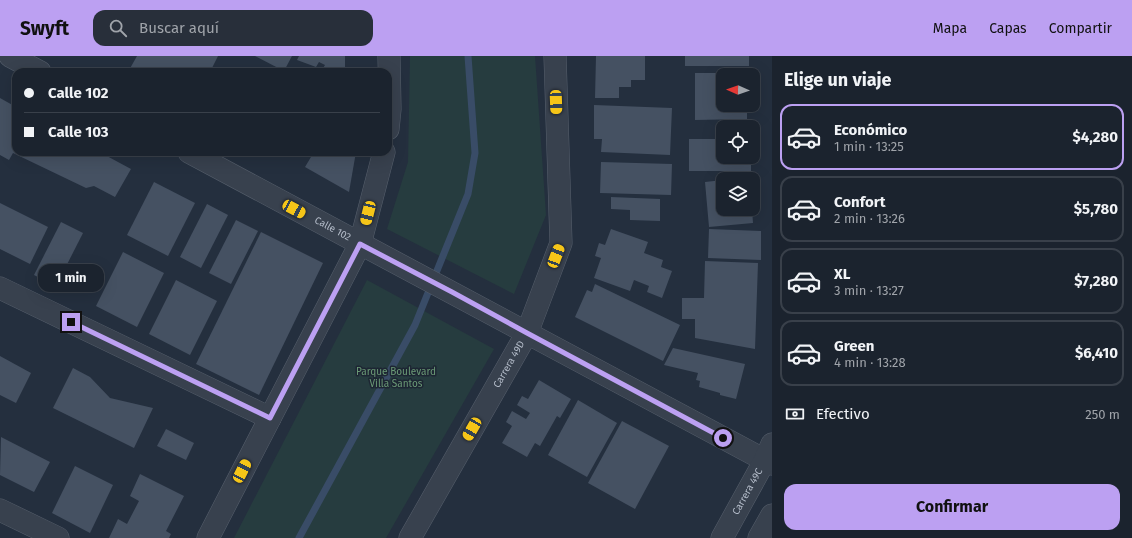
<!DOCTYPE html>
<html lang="es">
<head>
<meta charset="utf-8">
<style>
  :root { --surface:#1b232e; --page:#282f3a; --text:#f1f3f6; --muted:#a0a4aa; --line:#39404a; --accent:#bca0f2 }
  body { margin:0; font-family:"Fira Sans",sans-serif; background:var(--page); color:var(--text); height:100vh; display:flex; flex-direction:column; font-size:15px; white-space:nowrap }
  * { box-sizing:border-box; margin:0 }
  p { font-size:13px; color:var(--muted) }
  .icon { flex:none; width:22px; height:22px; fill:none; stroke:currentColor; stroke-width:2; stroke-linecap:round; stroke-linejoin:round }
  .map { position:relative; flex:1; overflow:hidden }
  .panel { display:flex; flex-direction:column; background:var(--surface); width:360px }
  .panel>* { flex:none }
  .guide { position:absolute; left:12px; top:12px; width:380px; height:88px; border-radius:12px; box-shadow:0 4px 16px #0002,0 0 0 1px var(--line); display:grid; align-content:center; height:88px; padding:0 12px; background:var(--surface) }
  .needle { width:26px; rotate:272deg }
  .buttons { position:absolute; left:716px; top:12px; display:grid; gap:8px }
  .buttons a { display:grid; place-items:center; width:44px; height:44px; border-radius:8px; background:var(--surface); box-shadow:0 4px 16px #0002,0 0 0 1px var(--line); font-size:20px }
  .end { position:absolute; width:18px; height:18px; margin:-9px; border:5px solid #bca0f2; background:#111; box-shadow:0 0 0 2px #111 }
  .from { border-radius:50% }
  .bubble { position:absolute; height:28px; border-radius:12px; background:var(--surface); box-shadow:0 4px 16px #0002,0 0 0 1px var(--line); font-size:13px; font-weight:700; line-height:28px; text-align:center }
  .car { position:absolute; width:12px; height:24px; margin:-12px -6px; border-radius:5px; box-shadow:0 0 3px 1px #0007; background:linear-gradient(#f5c518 24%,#345 0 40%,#f5c518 0 76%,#345 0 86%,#f5c518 0) }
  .guide b { display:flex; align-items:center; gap:14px; height:38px; font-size:15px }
  .guide b+b { border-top:1px solid var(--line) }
  .guide i { width:10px; height:10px; background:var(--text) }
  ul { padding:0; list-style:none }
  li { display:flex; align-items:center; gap:12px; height:66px; margin:0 8px 6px; padding:0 4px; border:2px solid var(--line); border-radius:12px }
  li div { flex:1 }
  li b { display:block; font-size:15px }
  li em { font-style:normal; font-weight:700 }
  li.current { border-color:var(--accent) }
  li>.icon { width:36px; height:36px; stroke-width:1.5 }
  h2 { padding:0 12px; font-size:18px; line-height:48px }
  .pay { display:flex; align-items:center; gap:10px; height:44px; padding:0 12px; font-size:15px }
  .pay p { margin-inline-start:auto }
  .primary-button { display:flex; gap:8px; margin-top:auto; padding:8px 12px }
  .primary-button a { flex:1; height:46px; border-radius:12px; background:var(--accent); color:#111; font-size:16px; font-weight:700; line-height:46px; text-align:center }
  header { display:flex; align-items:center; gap:24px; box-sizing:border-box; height:56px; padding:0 20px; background:var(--accent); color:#111 }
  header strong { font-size:19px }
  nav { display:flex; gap:22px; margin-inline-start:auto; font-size:14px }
  .search { width:280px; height:36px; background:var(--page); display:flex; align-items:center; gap:10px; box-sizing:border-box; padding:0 14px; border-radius:12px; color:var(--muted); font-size:15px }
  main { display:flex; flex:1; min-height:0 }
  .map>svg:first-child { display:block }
  .green { fill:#263c3f }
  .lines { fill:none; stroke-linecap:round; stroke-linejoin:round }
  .stream { stroke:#394c67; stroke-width:7 }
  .building { fill:#455162 }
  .minor-casing { stroke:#565f6c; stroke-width:23 }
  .minor { stroke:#38414e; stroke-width:22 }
  .route { stroke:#bca0f2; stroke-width:5 }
  .labels { text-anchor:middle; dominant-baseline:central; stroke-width:3; stroke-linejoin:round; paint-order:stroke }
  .street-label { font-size:10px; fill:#b4bcc9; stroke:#1d2633 }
  .park-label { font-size:10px; fill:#6b9a76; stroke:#1d2633 }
</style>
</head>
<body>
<header>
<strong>Swyft</strong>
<div class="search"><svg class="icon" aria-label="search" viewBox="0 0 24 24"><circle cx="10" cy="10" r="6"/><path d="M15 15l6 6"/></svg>Buscar aquí</div>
<nav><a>Mapa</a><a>Capas</a><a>Compartir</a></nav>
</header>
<main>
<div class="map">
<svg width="772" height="482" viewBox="0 0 772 482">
  <rect width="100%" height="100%" fill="#242f3e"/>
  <g class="green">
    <polygon points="410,0 535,0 546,159 514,238 387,173 408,106"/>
    <polygon points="367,224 494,293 386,482 234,482"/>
  </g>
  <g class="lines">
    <polyline class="stream" points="299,482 415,269 468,138 475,97 468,0"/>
  </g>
  <g class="building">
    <polygon points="137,0 218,0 210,16 128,16"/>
    <polygon points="255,0 292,0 284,15"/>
    <polygon points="299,0 345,0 345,16 321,16 325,9 319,6 316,11 297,4"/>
    <polygon points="596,0 645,0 645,24 631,24 631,31 619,31 619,42 595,42"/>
    <rect x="685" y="0" width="64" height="10"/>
    <polygon points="695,17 747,17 747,19 723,19 723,49 747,49 747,63 695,64"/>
    <polygon points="0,42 16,51 16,96 106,96 105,99 131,113 115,141 94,130 86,132 13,97 9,104 0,99"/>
    <polygon points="594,49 672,52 670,99 601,96 602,83 594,83"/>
    <polygon points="689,83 723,83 723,101 751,101 751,115 689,115"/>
    <polygon points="314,96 356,96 349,136 305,111"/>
    <polygon points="601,106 672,108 671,139 600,137"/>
    <polygon points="723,124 723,153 752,153 753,167 709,171 705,126"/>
    <polygon points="154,126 195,147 168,200 127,179"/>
    <polygon points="611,141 660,143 660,165 630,164 630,154 611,153"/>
    <polygon points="0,147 48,171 30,208 0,193"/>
    <polygon points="207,148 228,159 201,212 180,201"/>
    <polygon points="236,164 258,175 231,228 209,217"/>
    <polygon points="61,166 83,177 56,230 34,219"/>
    <polygon points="611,173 648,186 644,197 663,204 661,211 672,215 662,242 647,236 649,230 634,224 630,235 594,222 601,202 595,200 599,187 605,189"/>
    <polygon points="709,173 761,175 761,204 708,202"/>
    <polygon points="261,176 323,207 259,339 196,308"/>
    <polygon points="123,196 164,217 137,271 96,250"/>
    <polygon points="705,205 758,207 755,293 695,282 695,263 682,263 682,242 704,242"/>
    <polygon points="176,224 217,245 190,299 149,278"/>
    <polygon points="595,228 680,269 663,305 575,261 587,234 592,236"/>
    <polygon points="673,292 745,308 736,343 720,339 720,337 699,331 700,325 696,324 698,317 664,309"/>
    <polygon points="0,300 31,317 16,347 0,339"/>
    <polygon points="73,312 90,321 110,342 153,352 134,392 53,352"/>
    <polygon points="539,324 571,343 560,362 557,360 540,390 535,387 527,401 502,387 512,370 506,366 512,355 526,363 530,357 517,349 522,340 528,343"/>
    <polygon points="578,344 617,367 587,421 548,399"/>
    <polygon points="622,365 669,390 635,453 588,427"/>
    <polygon points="166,373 194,387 186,404 157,390"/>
    <polygon points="1,381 50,406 34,436 0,419"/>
    <polygon points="75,410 113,429 90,477 52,457"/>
    <polygon points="140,418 184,440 166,475 171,478 169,482 109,482 118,463 127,468 139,445 130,440"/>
  </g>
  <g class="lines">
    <g class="minor-casing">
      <g id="minor">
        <polyline points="10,0 40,16"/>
        <polyline points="388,73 390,53 389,0"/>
        <path id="s1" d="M189 96 772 408"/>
        <polyline points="0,232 270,362"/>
        <polyline points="0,454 58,482"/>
        <polyline points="208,482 360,188 384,96"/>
        <path id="s2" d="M410 482 527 277 561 187 555 0"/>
        <path id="s3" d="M722 482 765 404 772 388"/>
        <polyline points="759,482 772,459"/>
      </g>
    </g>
    <use href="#minor" class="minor"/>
  </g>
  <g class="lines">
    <polyline class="route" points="71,266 270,362 360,188 452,236 527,277 723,382"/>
  </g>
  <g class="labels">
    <g class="street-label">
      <text stroke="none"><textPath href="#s1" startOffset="163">Calle 102</textPath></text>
      <text stroke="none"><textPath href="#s2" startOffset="200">Carrera 49D</textPath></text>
      <text stroke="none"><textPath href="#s3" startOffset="53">Carrera 49C</textPath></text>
    </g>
    <g class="park-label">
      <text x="396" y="316">Parque Boulevard<tspan x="396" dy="12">Villa Santos</tspan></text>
    </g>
  </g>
</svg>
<div class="buttons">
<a><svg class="needle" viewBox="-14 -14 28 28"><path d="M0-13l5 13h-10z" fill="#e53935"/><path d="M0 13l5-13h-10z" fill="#a0a4aa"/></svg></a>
<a><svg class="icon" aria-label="locate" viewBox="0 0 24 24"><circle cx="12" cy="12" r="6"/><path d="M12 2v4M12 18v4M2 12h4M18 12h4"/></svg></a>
<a><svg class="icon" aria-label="layers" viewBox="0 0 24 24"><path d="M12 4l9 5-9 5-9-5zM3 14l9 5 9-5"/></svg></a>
</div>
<i class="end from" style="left:723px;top:382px"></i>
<i class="end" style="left:71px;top:266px"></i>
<div class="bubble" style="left:38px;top:208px;width:66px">1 min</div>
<i class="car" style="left:556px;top:46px;rotate:178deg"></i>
<i class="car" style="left:294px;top:153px;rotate:118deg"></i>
<i class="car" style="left:368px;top:157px;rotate:194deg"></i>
<i class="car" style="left:556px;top:200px;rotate:21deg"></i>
<i class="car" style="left:472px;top:373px;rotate:210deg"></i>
<i class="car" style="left:242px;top:415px;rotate:27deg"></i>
<div class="guide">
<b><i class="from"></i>Calle 102</b>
<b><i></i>Calle 103</b>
</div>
</div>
<section class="panel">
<h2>Elige un viaje</h2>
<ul>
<li class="current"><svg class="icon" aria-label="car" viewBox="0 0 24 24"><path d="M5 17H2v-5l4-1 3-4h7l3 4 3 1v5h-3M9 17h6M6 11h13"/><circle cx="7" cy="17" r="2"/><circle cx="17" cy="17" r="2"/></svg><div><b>Económico</b><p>1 min · 13:25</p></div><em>$4,280</em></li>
<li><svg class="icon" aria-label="car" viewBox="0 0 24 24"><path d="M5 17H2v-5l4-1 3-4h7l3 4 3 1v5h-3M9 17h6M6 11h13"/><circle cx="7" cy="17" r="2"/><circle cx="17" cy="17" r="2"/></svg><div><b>Confort</b><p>2 min · 13:26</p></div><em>$5,780</em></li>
<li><svg class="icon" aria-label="car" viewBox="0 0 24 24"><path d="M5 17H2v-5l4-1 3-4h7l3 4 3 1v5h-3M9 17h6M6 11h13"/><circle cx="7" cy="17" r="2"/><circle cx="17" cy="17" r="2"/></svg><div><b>XL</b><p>3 min · 13:27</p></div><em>$7,280</em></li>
<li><svg class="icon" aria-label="car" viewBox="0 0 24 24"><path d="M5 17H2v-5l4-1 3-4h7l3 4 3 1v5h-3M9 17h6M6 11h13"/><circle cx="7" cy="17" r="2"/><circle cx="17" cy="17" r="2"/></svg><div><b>Green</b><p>4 min · 13:28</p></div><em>$6,410</em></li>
</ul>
<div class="pay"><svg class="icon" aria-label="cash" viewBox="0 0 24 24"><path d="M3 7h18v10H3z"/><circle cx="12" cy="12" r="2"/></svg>Efectivo<p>250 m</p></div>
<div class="primary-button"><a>Confirmar</a></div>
</section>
</main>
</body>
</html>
